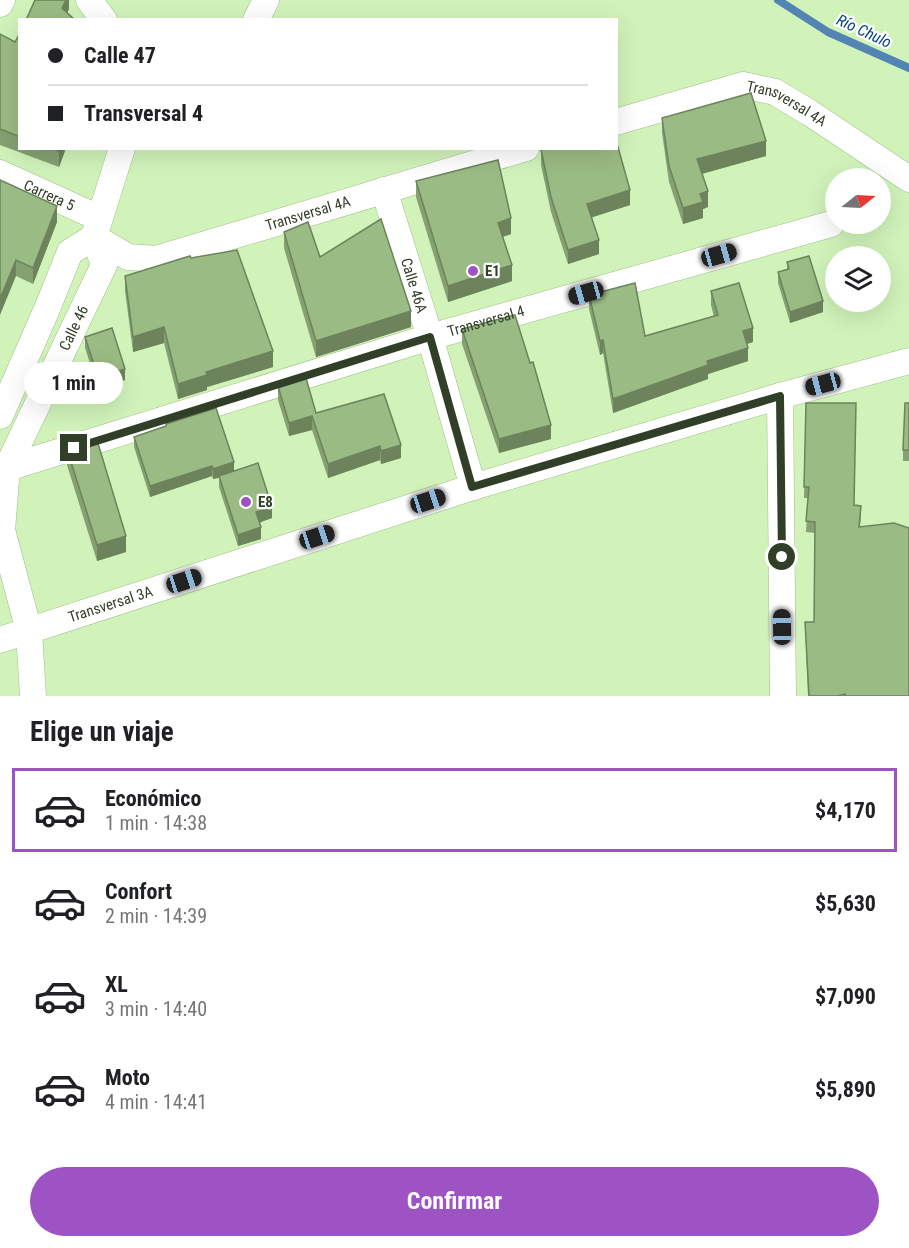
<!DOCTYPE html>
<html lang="es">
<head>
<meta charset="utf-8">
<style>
  :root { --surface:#fff; --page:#f2f2f2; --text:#202124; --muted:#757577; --line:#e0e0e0; --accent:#9e53c5 }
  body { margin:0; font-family:"Roboto Condensed",sans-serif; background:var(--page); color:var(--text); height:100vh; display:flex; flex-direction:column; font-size:22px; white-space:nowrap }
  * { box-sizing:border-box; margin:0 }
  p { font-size:20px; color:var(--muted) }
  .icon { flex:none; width:33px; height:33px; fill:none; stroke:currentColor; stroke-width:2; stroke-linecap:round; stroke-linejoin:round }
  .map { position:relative; height:696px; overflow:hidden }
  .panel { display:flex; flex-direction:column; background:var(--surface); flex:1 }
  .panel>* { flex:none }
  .guide { position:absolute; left:18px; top:18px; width:600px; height:132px; border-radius:0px; box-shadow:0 6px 24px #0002; display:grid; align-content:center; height:132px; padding:0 30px; background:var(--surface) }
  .needle { width:39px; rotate:72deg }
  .fabs { position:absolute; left:825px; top:168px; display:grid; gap:12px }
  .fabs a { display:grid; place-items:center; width:66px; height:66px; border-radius:50%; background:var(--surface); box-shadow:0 6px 24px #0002; font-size:30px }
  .end { position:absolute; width:27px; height:27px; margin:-14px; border:8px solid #323f28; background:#fff; box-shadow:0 0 0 3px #fff }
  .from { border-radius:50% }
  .bubble { position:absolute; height:42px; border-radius:21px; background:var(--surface); box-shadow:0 6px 24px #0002; font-size:20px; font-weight:700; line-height:42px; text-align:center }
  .car { position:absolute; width:18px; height:36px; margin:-18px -9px; border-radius:8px; box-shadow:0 0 4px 2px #0007; background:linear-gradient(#222 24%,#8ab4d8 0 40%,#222 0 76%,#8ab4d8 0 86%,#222 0) }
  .guide b { display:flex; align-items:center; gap:21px; height:57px; font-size:22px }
  .guide b+b { border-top:2px solid var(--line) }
  .guide i { width:15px; height:15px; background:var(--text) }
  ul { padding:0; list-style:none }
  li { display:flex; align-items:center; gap:18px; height:84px; margin:0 12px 9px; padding:0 18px; border:3px solid transparent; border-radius:0px }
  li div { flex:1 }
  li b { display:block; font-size:22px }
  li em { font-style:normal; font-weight:700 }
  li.active { border-color:var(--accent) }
  li>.icon { width:54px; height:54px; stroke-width:1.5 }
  h2 { padding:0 30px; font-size:27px; line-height:72px }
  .button { display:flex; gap:12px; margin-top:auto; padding:12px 30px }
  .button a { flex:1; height:69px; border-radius:36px; background:var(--accent); color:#fff; font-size:24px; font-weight:700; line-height:69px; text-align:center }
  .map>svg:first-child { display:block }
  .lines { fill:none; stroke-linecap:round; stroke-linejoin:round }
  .stream { stroke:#5285b3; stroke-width:8 }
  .street-casing { stroke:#9fbf88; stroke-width:27 }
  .street { stroke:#fff; stroke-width:26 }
  .wall { fill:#85a172 }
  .shaded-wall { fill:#6c835c }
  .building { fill:#9bbb84; stroke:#6c835c; stroke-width:1.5 }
  .route { stroke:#323f28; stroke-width:8 }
  .poi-dot { fill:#9e53c5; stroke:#fff; stroke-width:2 }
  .labels { text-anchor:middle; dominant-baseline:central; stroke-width:4.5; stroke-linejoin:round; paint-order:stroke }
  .street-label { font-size:15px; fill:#323f28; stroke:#fff }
  .poi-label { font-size:15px; font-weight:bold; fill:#323f28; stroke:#fff; text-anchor:start }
  .water-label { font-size:16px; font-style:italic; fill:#044581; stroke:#fff }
</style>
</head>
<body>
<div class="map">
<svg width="909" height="696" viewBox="0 0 909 696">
  <rect width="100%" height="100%" fill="#d1f3ba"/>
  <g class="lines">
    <polyline class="stream" points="778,0 828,32 909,68"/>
    <g class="street-casing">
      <g id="street">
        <polyline points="89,0 104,20"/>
        <polyline points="0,4 2,0"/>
        <polyline points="256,20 266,0"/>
        <path id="s1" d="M616 122 743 85 775 92 810 113 909 179"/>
        <path id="s2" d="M0 173 99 218"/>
        <path id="s3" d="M384 190 430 337 473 487"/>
        <path id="s4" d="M94 237 128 257 156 259 526 148"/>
        <polyline points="780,396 783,696"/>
        <polyline points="0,416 47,309 70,252 94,237"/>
        <path id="s5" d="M7 468 430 337 831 224"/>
        <path id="s6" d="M0 640 473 487 780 396 909 361"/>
        <path id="s7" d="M33 696 29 631 2 530 7 468 104 265 94 237 122 148"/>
      </g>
    </g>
    <use href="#street" class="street"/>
  </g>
  <g class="wall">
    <polygon points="20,33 20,148 66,148 59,167 0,145 0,34 15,42"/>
    <polygon points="662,118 766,156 702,174 708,207 703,209 703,218 683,224 669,182 662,133"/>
    <polygon points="541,150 630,205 592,217 599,254 568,264 551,212 541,165"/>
    <polygon points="0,180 57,222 33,284 16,276"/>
    <polygon points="416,181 511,234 503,237 512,281 448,302 416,197"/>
    <polygon points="284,232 320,257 411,327 316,357 284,248"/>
    <polygon points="191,258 273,367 207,387 207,390 178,399 164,343 133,352 125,291 125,276"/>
    <polygon points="787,262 823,312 790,323 778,283 778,272 787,269"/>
    <polygon points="711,291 753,342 747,344 748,361 708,374 708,379 613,413 603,353 600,355 589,309 589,295 645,336 714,317 711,305"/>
    <polygon points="462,329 551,439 499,453 462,344"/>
    <polygon points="85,337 125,380 98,388 85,348"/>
    <polygon points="278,386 316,413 401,458 381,464 380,460 328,478 312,430 289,436 278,400"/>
    <polygon points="806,403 854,505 861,517 860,527 909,696 808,696 805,622 814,622 815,533 806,532 808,498 804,498"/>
    <polygon points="909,403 909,461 903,461 903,450"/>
    <polygon points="166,424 234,470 272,518 259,522 261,539 238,546 219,487 219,478 213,479 212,476 150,497 134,447 134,437 166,426"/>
    <polygon points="67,449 126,552 97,561 67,465"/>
  </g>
  <g class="shaded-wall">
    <polygon points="66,0 69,0 69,9 64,20 62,8"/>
    <polygon points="766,141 766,156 697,175 697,159"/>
    <polygon points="60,148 66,148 59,167 59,151"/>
    <polygon points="630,190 630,205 587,219 587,204"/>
    <polygon points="708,191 708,207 703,209 703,218 683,224 683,208 700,194"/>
    <polygon points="57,206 57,222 33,284 33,268"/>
    <polygon points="511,218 511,234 498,238 498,223"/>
    <polygon points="599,240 599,254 568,264 568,250"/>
    <polygon points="16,260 16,276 0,315 0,299"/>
    <polygon points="512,265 512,281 448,302 448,286"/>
    <polygon points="823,301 823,312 790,323 790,312"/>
    <polygon points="411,311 411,327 316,357 316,341"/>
    <polygon points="164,327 164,343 133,352 133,337"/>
    <polygon points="753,328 753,342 743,345 743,331"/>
    <polygon points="603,340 603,353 600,355 600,341"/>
    <polygon points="748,348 748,361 708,374 708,379 613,413 613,399 707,361"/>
    <polygon points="273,351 273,367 207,387 207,390 178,399 178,384 206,372"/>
    <polygon points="125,369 125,380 98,388 98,377"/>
    <polygon points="312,416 312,430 289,436 289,423"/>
    <polygon points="551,425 551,439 499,453 499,439"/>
    <polygon points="401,445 401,458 381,464 381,451"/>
    <polygon points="380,446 380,460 328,478 328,464"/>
    <polygon points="234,462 234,473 213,479 213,469"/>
    <polygon points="212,466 212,476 150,497 150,486"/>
    <polygon points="272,507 272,518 256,524 256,512"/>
    <polygon points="261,527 261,539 238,546 238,535"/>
    <polygon points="126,536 126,552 97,561 97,545"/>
  </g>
  <g class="building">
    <polygon points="35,0 66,0 62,8 75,20 26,20"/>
    <polygon points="20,33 20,137 0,129 0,34 15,42"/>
    <polygon points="751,93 766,141 697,159 708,191 700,194 703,202 683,208 669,166 662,118"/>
    <polygon points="616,140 630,190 587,204 599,240 568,250 551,197 541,150 545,148 616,148"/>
    <polygon points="51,148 60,148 59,151"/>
    <polygon points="498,160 511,218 498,223 512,265 448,286 416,181"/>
    <polygon points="0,180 57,206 33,268 16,260 0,299"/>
    <polygon points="381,219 411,311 316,341 284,232 308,222 320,257"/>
    <polygon points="237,250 273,351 206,372 207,375 178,384 164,327 133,337 125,276 190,256 191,258"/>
    <polygon points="809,256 823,301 790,312 778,272 789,269 787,262"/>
    <polygon points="635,283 645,336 718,315 711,291 739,283 753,328 743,331 748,348 707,361 708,365 613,399 603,340 600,341 589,295"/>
    <polygon points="515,315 530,363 533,362 551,425 499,439 462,329"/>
    <polygon points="112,328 125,369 98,377 85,337"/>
    <polygon points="306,378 316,413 384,394 401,445 381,451 380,446 328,464 312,416 289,423 278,386"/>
    <polygon points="806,403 856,403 854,505 861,506 859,527 894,523 909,528 909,696 845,696 845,694 838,696 809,696 805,622 814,622 815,522 806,521 809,487 804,487"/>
    <polygon points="905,403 909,403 909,450 903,450"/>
    <polygon points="216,408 234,462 213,469 212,466 150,486 134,437 166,426 166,424"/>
    <polygon points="97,440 126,536 97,545 67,449"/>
    <polygon points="258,463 272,507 256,512 261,527 238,535 219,476"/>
  </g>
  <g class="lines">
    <polyline class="route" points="74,448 430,337 472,487 780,396 782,557"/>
  </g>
  <g class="poi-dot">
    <circle cx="473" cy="271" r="6"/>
    <circle cx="246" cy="502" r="6"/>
  </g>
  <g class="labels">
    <g class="street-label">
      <text stroke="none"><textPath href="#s1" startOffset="180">Transversal 4A</textPath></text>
      <text stroke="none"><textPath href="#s2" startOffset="54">Carrera 5</textPath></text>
      <text stroke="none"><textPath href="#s4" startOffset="226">Transversal 4A</textPath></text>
      <text stroke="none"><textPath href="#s3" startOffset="100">Calle 46A</textPath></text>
      <text stroke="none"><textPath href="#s5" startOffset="501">Transversal 4</textPath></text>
      <text stroke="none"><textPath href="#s7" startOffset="387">Calle 46</textPath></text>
      <text stroke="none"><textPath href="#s6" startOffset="116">Transversal 3A</textPath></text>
    </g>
    <g class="poi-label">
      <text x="485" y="271">E1</text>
      <text x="258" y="502">E8</text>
    </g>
    <g class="water-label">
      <text transform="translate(864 31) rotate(25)">Río Chulo</text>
    </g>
  </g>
</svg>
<div class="fabs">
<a><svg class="needle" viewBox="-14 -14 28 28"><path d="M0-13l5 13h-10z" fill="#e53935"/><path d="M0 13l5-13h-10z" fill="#757577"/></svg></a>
<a><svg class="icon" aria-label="layers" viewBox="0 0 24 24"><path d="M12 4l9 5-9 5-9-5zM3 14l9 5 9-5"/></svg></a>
</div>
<i class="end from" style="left:782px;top:557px"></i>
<i class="end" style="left:74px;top:448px"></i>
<div class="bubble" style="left:24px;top:362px;width:99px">1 min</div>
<i class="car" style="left:719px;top:255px;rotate:74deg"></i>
<i class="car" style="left:586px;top:293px;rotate:254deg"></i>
<i class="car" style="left:823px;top:384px;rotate:255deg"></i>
<i class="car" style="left:428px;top:501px;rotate:72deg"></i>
<i class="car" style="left:317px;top:537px;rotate:72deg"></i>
<i class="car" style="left:184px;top:581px;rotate:72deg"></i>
<i class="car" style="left:782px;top:627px;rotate:359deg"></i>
<div class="guide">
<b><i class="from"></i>Calle 47</b>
<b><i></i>Transversal 4</b>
</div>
</div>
<section class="panel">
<h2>Elige un viaje</h2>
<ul>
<li class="active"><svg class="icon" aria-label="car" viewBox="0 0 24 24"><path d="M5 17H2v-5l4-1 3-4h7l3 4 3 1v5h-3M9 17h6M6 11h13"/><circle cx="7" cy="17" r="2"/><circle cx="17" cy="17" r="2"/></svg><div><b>Económico</b><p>1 min · 14:38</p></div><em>$4,170</em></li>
<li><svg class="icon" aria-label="car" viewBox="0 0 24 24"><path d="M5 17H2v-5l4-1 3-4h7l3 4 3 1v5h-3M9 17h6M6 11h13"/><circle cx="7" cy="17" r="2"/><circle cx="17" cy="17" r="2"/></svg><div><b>Confort</b><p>2 min · 14:39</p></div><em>$5,630</em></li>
<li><svg class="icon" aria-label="car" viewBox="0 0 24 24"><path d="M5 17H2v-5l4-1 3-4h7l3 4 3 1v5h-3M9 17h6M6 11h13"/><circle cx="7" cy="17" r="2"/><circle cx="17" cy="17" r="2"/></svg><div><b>XL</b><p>3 min · 14:40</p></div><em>$7,090</em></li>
<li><svg class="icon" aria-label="car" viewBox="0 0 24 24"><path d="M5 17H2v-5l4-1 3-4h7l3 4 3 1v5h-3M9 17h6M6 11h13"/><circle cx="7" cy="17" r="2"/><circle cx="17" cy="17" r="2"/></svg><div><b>Moto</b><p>4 min · 14:41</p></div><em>$5,890</em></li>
</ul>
<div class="button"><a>Confirmar</a></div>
</section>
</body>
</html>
